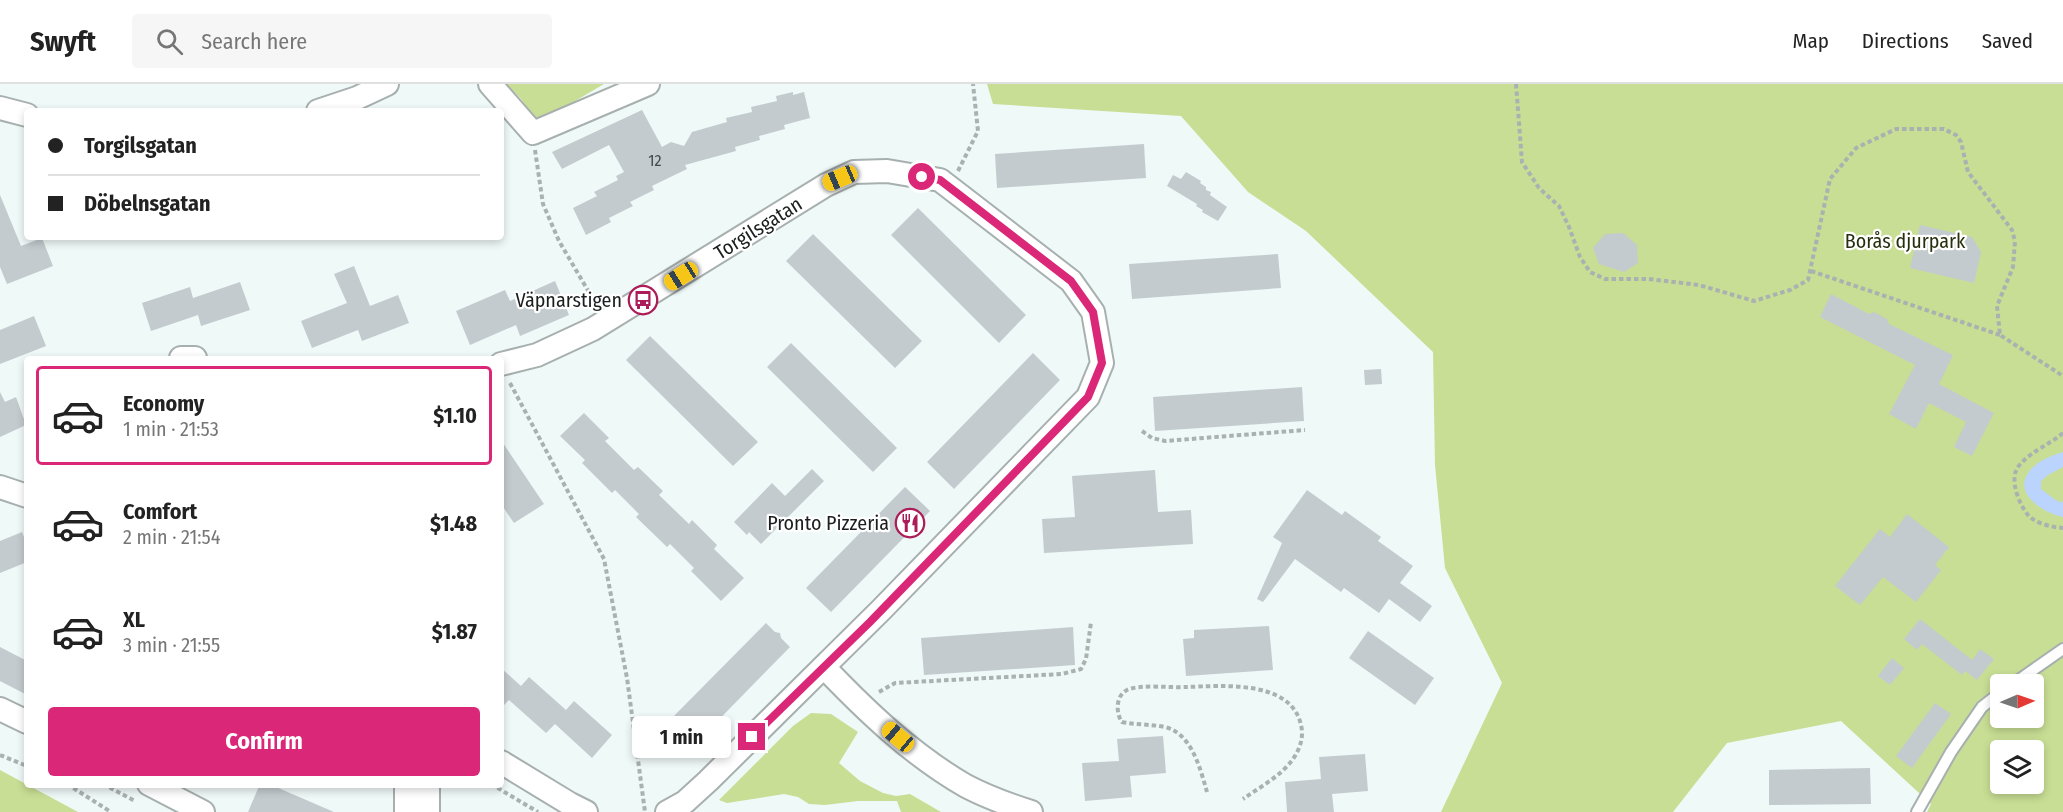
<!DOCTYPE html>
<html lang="en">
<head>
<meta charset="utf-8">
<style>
  :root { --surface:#fff; --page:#f6f6f6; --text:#222; --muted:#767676; --line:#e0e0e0; --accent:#db2777 }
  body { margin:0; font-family:"Fira Sans Condensed",sans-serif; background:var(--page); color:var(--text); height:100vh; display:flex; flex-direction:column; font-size:22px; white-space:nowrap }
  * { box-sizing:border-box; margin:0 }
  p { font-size:20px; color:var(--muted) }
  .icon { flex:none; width:33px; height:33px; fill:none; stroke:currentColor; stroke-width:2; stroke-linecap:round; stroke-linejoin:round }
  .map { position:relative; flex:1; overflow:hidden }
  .drawer { position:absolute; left:24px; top:272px; width:480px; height:432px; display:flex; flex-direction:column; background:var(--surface); border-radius:6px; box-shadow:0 3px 9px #0003 }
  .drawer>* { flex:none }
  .banner { position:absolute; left:24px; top:24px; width:480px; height:132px; border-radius:6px; box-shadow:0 3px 9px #0003; display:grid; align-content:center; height:132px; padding:0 24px; background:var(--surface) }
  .needle { width:39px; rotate:88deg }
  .tools { position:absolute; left:1990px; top:590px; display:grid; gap:12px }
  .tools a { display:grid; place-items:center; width:54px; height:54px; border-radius:6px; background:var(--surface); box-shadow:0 3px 9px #0003; font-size:30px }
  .end { position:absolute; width:27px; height:27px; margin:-14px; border:8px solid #db2777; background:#fff; box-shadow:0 0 0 3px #fff }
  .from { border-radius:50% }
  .bubble { position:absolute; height:42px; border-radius:6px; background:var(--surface); box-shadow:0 3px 9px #0003; font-size:20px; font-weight:700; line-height:42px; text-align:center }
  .car { position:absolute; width:18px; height:36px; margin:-18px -9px; border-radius:8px; box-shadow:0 0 4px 2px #0007; background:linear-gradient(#f5c518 24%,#345 0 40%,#f5c518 0 76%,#345 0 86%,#f5c518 0) }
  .banner b { display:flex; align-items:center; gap:21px; height:57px; font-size:22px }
  .banner b+b { border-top:2px solid var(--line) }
  .banner i { width:15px; height:15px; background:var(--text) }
  ul { padding:10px 0 0; list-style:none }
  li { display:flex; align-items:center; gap:18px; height:99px; margin:0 12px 9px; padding:0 12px; border:3px solid transparent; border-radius:6px }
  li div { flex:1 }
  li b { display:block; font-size:22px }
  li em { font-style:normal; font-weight:700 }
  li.on { border-color:var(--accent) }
  li>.icon { width:54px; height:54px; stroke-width:1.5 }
  .action { display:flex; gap:12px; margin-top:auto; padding:12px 24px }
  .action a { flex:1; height:69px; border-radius:6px; background:var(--accent); color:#fff; font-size:24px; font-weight:700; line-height:69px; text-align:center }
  header { display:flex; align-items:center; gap:36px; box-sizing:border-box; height:84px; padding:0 30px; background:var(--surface); border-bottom:2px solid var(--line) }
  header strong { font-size:28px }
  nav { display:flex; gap:33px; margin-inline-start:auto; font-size:21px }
  .search { width:420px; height:54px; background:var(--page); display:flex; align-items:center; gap:15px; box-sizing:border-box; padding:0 21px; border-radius:6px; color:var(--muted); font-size:22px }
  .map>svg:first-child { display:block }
  .green { fill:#c8de94; fill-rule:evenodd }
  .water { fill:#bad4fd }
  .building { fill:#c3cbcf }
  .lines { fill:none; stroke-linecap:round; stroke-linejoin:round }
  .service-casing { stroke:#a7b0af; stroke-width:14 }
  .minor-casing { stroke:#a7b0af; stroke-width:26 }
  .path { stroke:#aab2b1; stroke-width:4; stroke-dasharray:4.5 3; stroke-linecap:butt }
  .service { stroke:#fff; stroke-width:10 }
  .minor { stroke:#fff; stroke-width:22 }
  .route { stroke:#db2777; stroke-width:8 }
  .labels { text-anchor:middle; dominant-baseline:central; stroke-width:4.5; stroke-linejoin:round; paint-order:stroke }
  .number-label { font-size:16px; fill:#45494a }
  .street-label { font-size:20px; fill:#1b1e1e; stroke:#fff }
  .park-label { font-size:20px; fill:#27300e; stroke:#fff }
  .poi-label { font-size:20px; fill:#1b1e1e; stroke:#fff; text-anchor:end }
</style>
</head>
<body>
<header>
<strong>Swyft</strong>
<div class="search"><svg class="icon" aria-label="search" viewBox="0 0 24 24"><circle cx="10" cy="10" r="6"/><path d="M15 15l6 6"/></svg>Search here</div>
<nav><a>Map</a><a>Directions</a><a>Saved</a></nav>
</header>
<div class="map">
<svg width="2063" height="728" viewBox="0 0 2063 728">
  <rect width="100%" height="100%" fill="#eff9f8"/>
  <g class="green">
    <polygon points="506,0 604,0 538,39 521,15"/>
    <path d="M987 0H2063V728H1927L1931 720 1841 637 1727 659 1673 728H1441L1502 599 1445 484 1435 381 1433 268 1306 147 1248 108 1181 32 993 20ZM2001 600H2034V633H2001ZM2001 666H2034V699H2001Z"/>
    <polygon points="811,629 831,630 858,648 839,679 860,697 883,709 896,712 910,710 941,728 901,728 897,717 858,717 825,721 809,720 798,713 784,710 727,719 719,716 793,642"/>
    <polygon points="0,686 78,728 0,728"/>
  </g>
  <path class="water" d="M2063 368V383L2048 391 2041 397V405L2057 417 2063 418V433C2046 430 2015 412 2027 391 2034 378 2050 372 2063 368Z"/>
  <g class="building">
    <polygon points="793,8 793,11 804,8 810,34 784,41 785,45 759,52 760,56 735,63 736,67 685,81 687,85 652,102 654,106 630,118 633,122 609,134 611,138 586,151 573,124 597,112 594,108 618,96 616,92 624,88 609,61 562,85 552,68 642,26 662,63 671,58 684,62 692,48 727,38 726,34 752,28 751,23 777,17 776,12"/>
    <polygon points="1144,60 1146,94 997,104 995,70"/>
    <polygon points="1186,88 1201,97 1200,99 1206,103 1206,106 1211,108 1210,111 1227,123 1218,137 1202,128 1203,126 1196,122 1197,120 1167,102 1173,91 1181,95"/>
    <polygon points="0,111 21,162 42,154 53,182 7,200 0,183"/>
    <polygon points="918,124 1026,231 999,259 891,151"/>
    <polygon points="1920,141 1972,153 1981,168 1974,199 1910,184"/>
    <polygon points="1623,149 1637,161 1638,179 1624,188 1599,180 1593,164 1605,150"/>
    <polygon points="813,150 922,257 895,284 786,177"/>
    <polygon points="1278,170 1281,204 1132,215 1129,180"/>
    <polygon points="354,182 370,222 398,211 409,239 362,257 358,246 312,264 301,237 347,219 334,190"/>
    <polygon points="555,197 569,231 520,252 516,241 470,261 456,227 505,206 510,217"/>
    <polygon points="240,198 250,226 201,242 198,231 151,247 142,219 190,203 193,214"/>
    <polygon points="1831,210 1869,230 1874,228 1887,235 1889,240 1953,271 1939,300 1994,329 1972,372 1954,363 1966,338 1929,319 1916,345 1889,330 1915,281 1820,233"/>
    <polygon points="34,232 46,262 0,280 0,246"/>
    <polygon points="650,252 758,358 733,382 626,276"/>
    <polygon points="791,259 897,364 873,388 767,283"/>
    <polygon points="1033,269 1060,296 954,405 927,378"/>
    <polygon points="1381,285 1382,300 1365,301 1364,286"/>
    <polygon points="1302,303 1304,337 1155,347 1153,313"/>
    <polygon points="0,308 5,318 16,313 26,341 0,353"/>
    <polygon points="584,329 609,354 605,357 634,386 638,383 663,407 659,411 689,440 692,436 717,461 714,465 744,494 721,517 691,487 694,484 670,460 667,463 636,433 639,430 615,406 612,409 582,379 585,376 560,352"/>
    <polygon points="501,356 544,420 514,439 501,420"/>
    <polygon points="812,385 824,397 761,460 749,448 747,451 734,438 772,399 785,412"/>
    <polygon points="1155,386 1158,428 1191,426 1193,460 1044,469 1042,435 1075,433 1072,392"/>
    <polygon points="905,403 930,427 831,528 806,504"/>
    <polygon points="1307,406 1342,431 1345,427 1381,453 1378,457 1413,482 1400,499 1432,522 1420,538 1389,515 1379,529 1344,504 1341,508 1295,475 1263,518 1257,515 1282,459 1273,453"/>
    <polygon points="1907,430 1949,463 1935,481 1941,486 1916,518 1883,493 1860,521 1835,502 1880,445 1890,453"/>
    <polygon points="22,448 27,461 27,478 0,489 0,457"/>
    <polygon points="1920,535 1972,576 1980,565 1994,575 1977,596 1965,587 1962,591 1922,560 1917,566 1904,555"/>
    <polygon points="766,539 775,548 780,549 781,554 790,563 693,662 683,653 679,651 678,647 668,638"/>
    <polygon points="1269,542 1273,586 1186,592 1183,555 1194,554 1194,546"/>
    <polygon points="1073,543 1075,581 924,591 921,554"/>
    <polygon points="1368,547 1434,594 1415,621 1349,574"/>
    <polygon points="0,563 27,577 27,611 0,597"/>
    <polygon points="1892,574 1904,584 1890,601 1878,592"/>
    <polygon points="501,584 521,602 529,593 566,626 574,617 612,651 592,674 555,640 546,649 509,616 501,624"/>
    <polygon points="1935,619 1951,630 1912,684 1896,672"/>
    <polygon points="1163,652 1166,689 1130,692 1132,713 1085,717 1082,679 1119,677 1117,655"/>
    <polygon points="1365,670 1368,707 1332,710 1334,728 1287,728 1285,698 1321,695 1319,673"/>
    <polygon points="1870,684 1871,720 1769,721 1769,686"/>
    <polygon points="260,700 269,700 334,728 248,728"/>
  </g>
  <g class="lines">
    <g class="service-casing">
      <g id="service">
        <polyline points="2013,600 2063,565"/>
        <polyline points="1917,728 1951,668 1982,623 2001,608"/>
      </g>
    </g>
    <g class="minor-casing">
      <g id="minor">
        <polyline points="490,0 533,49 648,0"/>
        <polyline points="0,24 27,31"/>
        <polyline points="318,27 357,14 387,0"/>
        <polyline points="181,274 195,274"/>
        <polyline points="501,280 537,271 593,245 826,101 854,88 887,87 940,96 1071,197 1093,228 1102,279 1088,313 881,526 708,697 685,718 667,728"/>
        <polyline points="0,403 27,412"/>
        <path d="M824 583C866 627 912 671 966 702 987 713 1009 721 1031 728"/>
        <polyline points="0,625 27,638"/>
        <polyline points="501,678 570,720 586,728"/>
        <polyline points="149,700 203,728"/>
        <polyline points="406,700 406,728"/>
        <polyline points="428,700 428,728"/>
      </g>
    </g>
    <g class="path">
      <polyline points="1516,0 1522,78 1539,104 1559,122 1569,143 1580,173 1590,188 1605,195 1649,195 1699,201 1754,217 1790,206 1808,196 1830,95 1856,64 1896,45 1944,45 1956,51 1961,58 1968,88 2012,146 2015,157 2013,183 1997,222 2000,251 2063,292"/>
      <polyline points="535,66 543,120 559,157 597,222"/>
      <polyline points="958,87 978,47 973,0"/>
      <polyline points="1811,187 2000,251"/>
      <polyline points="510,299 604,475 627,594 645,728"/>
      <polyline points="1142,347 1152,354 1165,357 1305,346"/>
      <path d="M2063 349C2049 361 2029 368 2018 383 2009 396 2019 420 2028 431 2036 440 2052 443 2063 444"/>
      <polyline points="879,608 895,599 1062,590 1081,585 1086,575 1091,538"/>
      <polyline points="0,671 27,682"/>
      <polyline points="67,700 111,728"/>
      <polyline points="103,700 135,717"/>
      <polyline points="491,700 538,728"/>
      <path d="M1207 708C1200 684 1192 650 1165 643 1150 640 1136 641 1122 638 1116 630 1115 612 1127 606 1139 600 1171 604 1186 603 1221 602 1291 595 1301 641 1304 653 1300 665 1293 675 1281 692 1260 703 1243 715"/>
    </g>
    <use href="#service" class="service"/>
    <use href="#minor" class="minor"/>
  </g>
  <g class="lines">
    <polyline class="route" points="752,653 870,538 1088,313 1102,279 1093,228 1071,197 940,96 922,93"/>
  </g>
  <defs>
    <g id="bus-ring" transform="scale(1.5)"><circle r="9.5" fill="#fff" stroke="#ab1c58" stroke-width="1.5"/><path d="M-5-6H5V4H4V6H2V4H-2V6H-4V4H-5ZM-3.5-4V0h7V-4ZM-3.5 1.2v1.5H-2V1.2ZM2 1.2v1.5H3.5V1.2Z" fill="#ab1c58"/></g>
    <g id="restaurant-ring" transform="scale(1.5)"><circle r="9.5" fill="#fff" stroke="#ab1c58" stroke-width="1.5"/><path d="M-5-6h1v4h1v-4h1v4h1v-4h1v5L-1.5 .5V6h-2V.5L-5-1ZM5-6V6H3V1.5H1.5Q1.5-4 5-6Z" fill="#ab1c58"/></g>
  </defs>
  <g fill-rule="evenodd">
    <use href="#bus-ring" x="643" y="216"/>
    <use href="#restaurant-ring" x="910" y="439"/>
  </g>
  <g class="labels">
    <g class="number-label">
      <text x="655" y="76">12</text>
    </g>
    <g class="street-label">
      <text transform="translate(758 144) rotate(-32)">Torgilsgatan</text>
    </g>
    <g class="park-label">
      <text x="1905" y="157">Borås djurpark</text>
    </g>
    <g class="poi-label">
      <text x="622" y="216">Väpnarstigen</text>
      <text x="889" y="439">Pronto Pizzeria</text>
    </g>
  </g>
</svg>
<div class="tools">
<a><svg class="needle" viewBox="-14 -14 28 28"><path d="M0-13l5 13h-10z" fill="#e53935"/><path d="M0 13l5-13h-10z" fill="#767676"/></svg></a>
<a><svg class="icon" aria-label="layers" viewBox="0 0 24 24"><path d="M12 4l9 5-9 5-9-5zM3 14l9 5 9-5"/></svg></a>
</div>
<i class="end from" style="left:922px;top:93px"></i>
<i class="end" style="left:752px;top:653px"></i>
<div class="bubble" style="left:632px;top:632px;width:99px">1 min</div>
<i class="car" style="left:840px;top:94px;rotate:247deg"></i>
<i class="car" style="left:681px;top:192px;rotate:238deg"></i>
<i class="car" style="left:898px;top:653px;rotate:310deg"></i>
<div class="banner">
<b><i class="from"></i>Torgilsgatan</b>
<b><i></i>Döbelnsgatan</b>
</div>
<section class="drawer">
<ul>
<li class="on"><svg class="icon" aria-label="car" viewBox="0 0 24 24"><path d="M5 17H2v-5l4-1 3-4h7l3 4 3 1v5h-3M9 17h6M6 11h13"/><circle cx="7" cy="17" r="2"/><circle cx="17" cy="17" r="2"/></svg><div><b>Economy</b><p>1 min · 21:53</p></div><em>$1.10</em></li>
<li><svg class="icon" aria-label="car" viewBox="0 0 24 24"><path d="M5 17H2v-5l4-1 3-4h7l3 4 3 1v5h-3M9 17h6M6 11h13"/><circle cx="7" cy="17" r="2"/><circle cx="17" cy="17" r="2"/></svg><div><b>Comfort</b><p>2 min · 21:54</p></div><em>$1.48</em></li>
<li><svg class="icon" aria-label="car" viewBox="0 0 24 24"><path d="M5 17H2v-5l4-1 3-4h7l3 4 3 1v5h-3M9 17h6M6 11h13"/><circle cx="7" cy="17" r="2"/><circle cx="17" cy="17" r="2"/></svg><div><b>XL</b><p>3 min · 21:55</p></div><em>$1.87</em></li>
</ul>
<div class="action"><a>Confirm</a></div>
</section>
</div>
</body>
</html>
